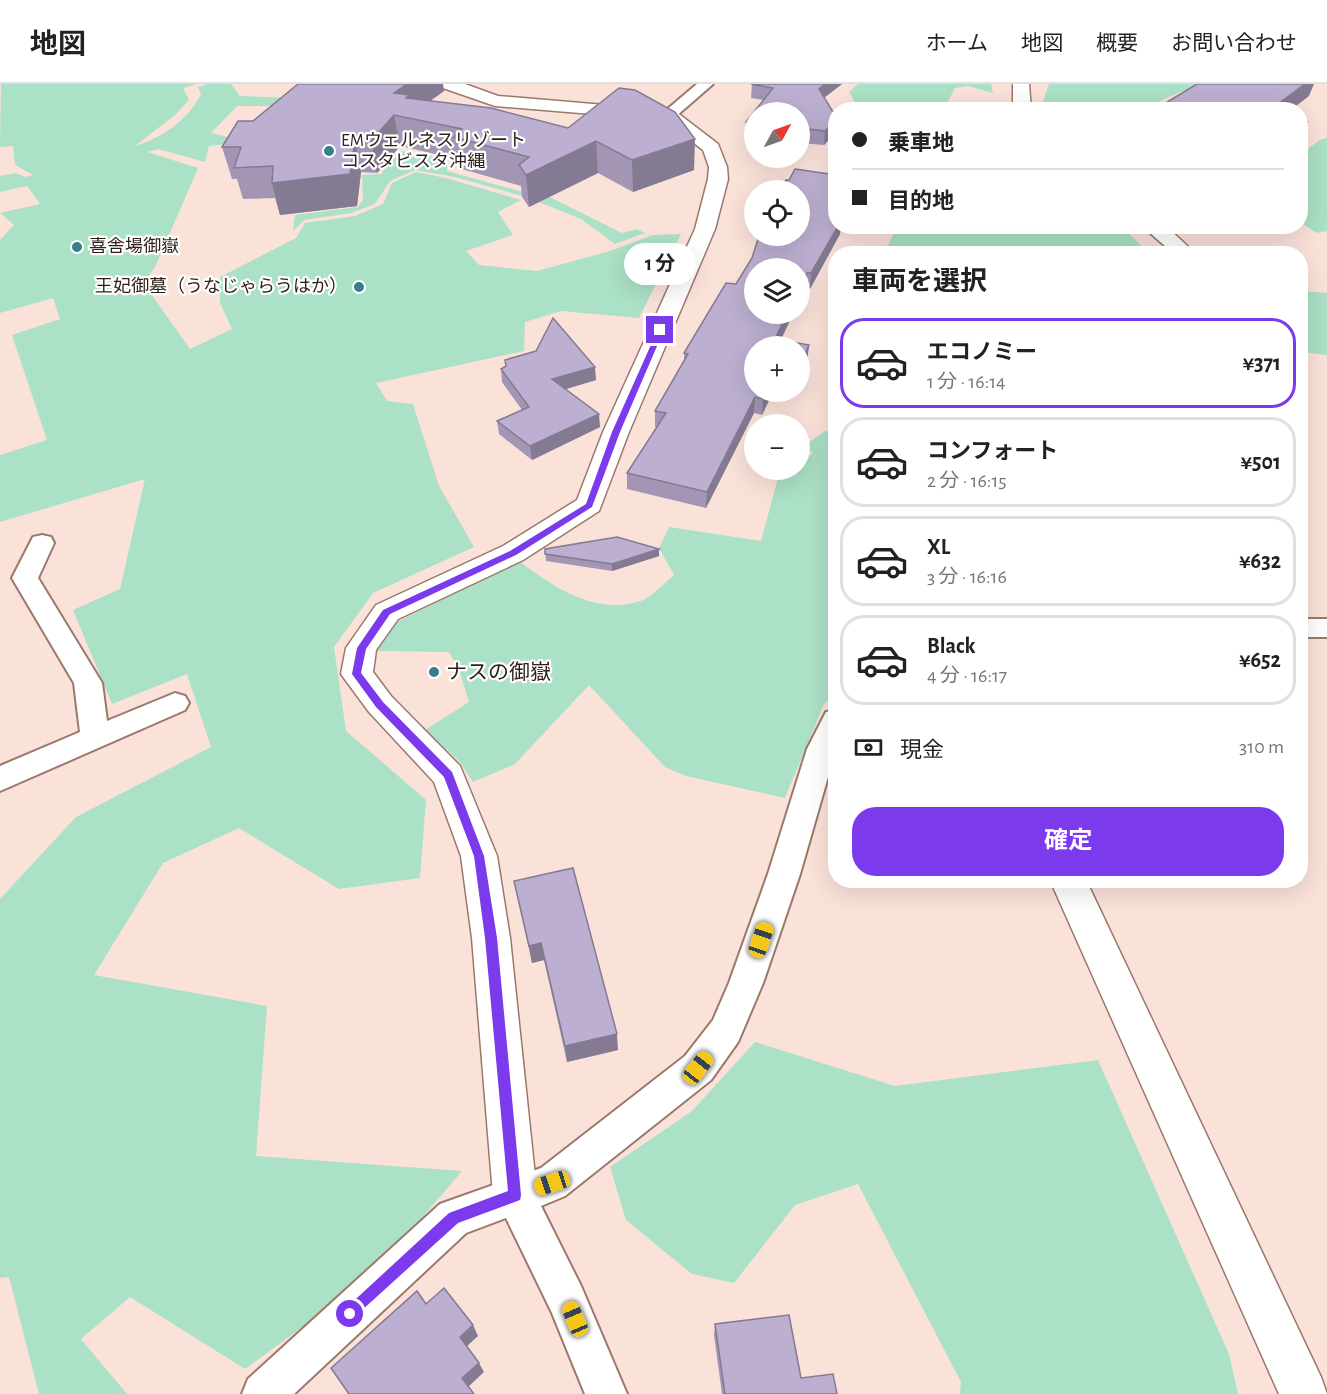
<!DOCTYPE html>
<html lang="ja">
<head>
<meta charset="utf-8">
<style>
  :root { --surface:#fff; --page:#f6f6f6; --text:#222; --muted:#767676; --line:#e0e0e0; --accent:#7c3aed }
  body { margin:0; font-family:"Alegreya Sans","Noto Sans JP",sans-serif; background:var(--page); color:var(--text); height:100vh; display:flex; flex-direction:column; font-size:22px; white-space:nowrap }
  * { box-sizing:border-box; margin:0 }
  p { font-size:20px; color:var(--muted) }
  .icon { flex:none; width:33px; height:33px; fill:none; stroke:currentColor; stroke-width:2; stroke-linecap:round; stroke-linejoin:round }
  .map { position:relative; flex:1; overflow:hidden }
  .sheet { position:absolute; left:828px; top:162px; width:480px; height:642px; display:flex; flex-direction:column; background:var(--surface); border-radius:24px; box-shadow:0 6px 24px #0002 }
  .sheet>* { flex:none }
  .banner { position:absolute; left:828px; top:18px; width:480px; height:132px; border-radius:24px; box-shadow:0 6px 24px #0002; display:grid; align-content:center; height:132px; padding:0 24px; background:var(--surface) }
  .needle { width:39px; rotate:50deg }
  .buttons { position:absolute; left:744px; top:18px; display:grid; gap:12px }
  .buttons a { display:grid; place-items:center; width:66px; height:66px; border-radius:50%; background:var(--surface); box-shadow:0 6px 24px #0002; font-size:30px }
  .end { position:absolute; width:27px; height:27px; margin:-14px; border:8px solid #7c3aed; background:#fff; box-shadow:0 0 0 3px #fff }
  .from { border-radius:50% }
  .bubble { position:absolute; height:42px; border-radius:21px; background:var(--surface); box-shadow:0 6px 24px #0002; font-size:20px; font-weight:700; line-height:42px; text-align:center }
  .car { position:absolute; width:18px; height:36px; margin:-18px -9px; border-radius:8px; box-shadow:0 0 4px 2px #0007; background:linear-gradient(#f5c518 24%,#345 0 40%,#f5c518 0 76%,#345 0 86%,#f5c518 0) }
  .banner b { display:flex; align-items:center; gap:21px; height:57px; font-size:22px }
  .banner b+b { border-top:2px solid var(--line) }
  .banner i { width:15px; height:15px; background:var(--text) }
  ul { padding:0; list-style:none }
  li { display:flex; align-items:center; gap:18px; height:90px; margin:0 12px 9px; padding:0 12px; border:3px solid var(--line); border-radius:24px }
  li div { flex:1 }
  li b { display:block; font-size:22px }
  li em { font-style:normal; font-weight:700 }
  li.on { border-color:var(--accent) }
  li>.icon { width:54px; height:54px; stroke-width:1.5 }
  h2 { padding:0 24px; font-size:27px; line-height:72px }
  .pay { display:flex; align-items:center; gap:15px; height:66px; padding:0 24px; font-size:22px }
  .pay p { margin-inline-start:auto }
  .action { display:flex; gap:12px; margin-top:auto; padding:12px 24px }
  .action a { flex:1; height:69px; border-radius:24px; background:var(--accent); color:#fff; font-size:24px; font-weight:700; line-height:69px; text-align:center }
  header { display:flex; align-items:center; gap:36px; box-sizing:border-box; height:84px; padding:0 30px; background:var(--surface); border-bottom:2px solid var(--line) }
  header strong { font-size:28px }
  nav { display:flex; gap:33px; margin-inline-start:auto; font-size:21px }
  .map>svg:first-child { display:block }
  .green { fill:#abe1c6 }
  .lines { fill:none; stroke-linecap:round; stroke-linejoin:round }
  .street-casing { stroke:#9c786c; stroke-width:4 }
  .secondary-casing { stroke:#9c786c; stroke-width:3 }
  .street { fill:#fff; fill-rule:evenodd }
  .secondary { fill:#fff; fill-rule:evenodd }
  .wall { fill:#a296b4 }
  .shaded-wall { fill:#847a92 }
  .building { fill:#bcafd1; stroke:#847a92; stroke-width:1.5 }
  .route { fill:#7c3aed }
  .poi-dot { fill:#397e8c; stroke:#fff; stroke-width:2 }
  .labels { text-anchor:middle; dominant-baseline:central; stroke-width:4.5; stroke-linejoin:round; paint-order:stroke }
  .far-poi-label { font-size:18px; fill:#2d1e19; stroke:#fff; text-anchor:start }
  .poi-label { font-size:21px; fill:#2d1e19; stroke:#fff; text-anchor:start }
</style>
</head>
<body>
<header>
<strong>地図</strong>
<nav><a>ホーム</a><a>地図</a><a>概要</a><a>お問い合わせ</a></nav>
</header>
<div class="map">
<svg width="1327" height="1310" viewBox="0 0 1327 1310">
  <rect width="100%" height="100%" fill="#fae2d9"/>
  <g class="green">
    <path d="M1 0H196L183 4 189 16 175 31 135 62C161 55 190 34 201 10L198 3 207 0H231L240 12 293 14 287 22H237L211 49 228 53 226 60 209 62 205 78 158 65 147 68 198 84 156 181 144 200 190 265 232 245 220 219V193L296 154 305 139 355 132 383 120 392 99 416 88 446 94 521 116 498 128 513 151 466 167 479 181 537 187 610 167 653 151 681 150 639 234 561 227 525 238 524 267 376 299 387 317 413 320 439 402 474 463 373 509 334 563 346 647 426 716 420 794 339 805 239 744 163 779 94 891 267 922 256 1072 462 1087 372 1192 245 1285 130 1213 81 1255 127 1310H39L9 1193 0 1194V815L76 733 211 663 187 590 112 620 73 526 120 505 145 395 0 438V371L47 356 12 251 60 235 53 214 0 229V156L14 141 0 129 40 120 27 102 0 108V92L15 89 26 93 33 91 15 81 13 62 0 63Z"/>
    <polygon points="858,0 991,0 993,9 968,2 955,4 944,25 859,25 849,8"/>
    <polygon points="1049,0 1199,0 1160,17 1157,25 1040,26"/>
    <polygon points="1327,54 1327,147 1317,149 1301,139 1301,70 1320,56"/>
    <polygon points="400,67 447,75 447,87 534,111 542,109 622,149 637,145 645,149 615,160 581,135 529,114 455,93 415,86 390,97 375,120 351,129 304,136 293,147 295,131 358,123 363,116 362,91 382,90 385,81 368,78 372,74 394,75"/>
    <polygon points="897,142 1122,143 1149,169 874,169 888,161"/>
    <polygon points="1301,207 1327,209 1327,271 1301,268"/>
    <path d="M835 345V609L824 620 785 714 686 692 665 683 589 601 515 680 473 698 459 677 425 646 469 618 459 586 449 568 376 567 389 542 519 477C554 503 595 532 641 517 652 513 664 499 674 491L659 464 669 443 761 457 778 394 797 388 813 368 800 365 825 347Z"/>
    <polygon points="755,958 895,1002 1098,976 1229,1270 1238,1310 960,1310 961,1298 858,1100 795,1121 734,1199 692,1190 626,1136 610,1083 692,1027"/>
  </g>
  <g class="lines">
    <g class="street-casing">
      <g id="street">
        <polygon points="697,0 713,0 674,34 664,34 661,31 664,28"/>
        <polygon points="42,451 51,453 54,459 38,494 102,599 107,637 175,609 185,612 189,619 185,626 0,707 0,682 80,648 74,599 12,494 33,453"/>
        <rect x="1300" y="535" width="27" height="18"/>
        <polygon points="836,626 836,665 800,790 763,899 738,958 711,996 565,1112 541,1122 581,1202 627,1310 585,1310 552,1229 506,1134 466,1149 294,1310 242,1310 248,1295 440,1120 541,1084 685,972 713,936 729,899 768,790 807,665 826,628"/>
      </g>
    </g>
    <g class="secondary-casing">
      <g id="secondary">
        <polygon points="441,0 465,0 498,12 675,27 718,60 727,83 728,95 715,145 629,348 599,427 523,476 398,535 376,566 373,588 391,612 460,682 497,772 510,854 537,1111 531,1127 515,1133 499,1127 493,1111 472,854 461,772 434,698 369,628 341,590 346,564 376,521 503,462 577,416 603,348 695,145 708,95 709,83 703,66 664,36 495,22 443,4"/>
        <polygon points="1013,0 1029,0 1031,26 1013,26"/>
        <polygon points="1142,142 1166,142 1196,170 1174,170"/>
        <polygon points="1050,796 1086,796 1321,1293 1327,1310 1279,1310"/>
      </g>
    </g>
    <use href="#street" class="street"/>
    <use href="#secondary" class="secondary"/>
  </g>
  <g class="wall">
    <polygon points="752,0 842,0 824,14 835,49 824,61 800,59 800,28 754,28 754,53 745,52 746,38 764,16 751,14"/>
    <polygon points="444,7 430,17 491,24 694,86 633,108 598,89 529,123 522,113 521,102 458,84 457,75 400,62 377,89 361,88 357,122 280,131 275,114 243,115 237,95 232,95 222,63 253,37"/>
    <polygon points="795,85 836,91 836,142 841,142 840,150 810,205 806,204 800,217 800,184 754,184 754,230 793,230 780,256 809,261 807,277 800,293 800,262 754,262 754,308 773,308 762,331 754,329 706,424 627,405 627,389 657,343 655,343 655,327 684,277 684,269 726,199 736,200 752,174 758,153 757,153 757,152 800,152 800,106 779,106 786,96 789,96"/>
    <polygon points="501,285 596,296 565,305 600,343 532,376 499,350 497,337 522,326 502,298"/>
    <polygon points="545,465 659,465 659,472 612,487 546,477"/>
    <polygon points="514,797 618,966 567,978 544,876 532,879"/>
    <polygon points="715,1240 801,1294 837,1310 722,1310 714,1251"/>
  </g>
  <g class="shaded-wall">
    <polygon points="407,0 443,0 444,7 412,30 394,9"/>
    <polygon points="825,0 842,0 817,19 819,5"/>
    <polygon points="1305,0 1314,0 1309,12 1291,26 1269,26"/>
    <polygon points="394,31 400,62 377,89 371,57"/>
    <polygon points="836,36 835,49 824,61 825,47"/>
    <polygon points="1307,38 1300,52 1300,42"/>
    <polygon points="695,55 694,86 633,108 632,76"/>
    <polygon points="355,56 361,88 357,122 280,131 272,99"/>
    <polygon points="596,57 598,89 529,123 526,91"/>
    <polygon points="836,120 834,142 830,148 832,126"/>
    <polygon points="838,142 841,142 840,150 810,205 811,189"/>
    <polygon points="807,189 806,204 800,217 800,205"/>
    <polygon points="787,230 793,230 778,262 775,255"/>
    <polygon points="809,261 807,277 800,293 800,281"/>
    <polygon points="595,283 596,296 553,309 552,295"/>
    <polygon points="767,308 773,308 762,331 763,315"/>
    <polygon points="755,313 754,329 706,424 707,408"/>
    <polygon points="599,330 600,343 532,376 530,362"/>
    <polygon points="659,465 659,472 612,487 612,480"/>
    <polygon points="541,859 544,876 532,879 529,862"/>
    <polygon points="617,950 618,966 567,978 565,962"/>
    <polygon points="473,1241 478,1252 466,1263 460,1253"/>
    <polygon points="479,1279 484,1288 468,1303 462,1294"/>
  </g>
  <g class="building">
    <polygon points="298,0 407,0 394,9 409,11 406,14 491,24 568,44 619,4 635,6 675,28 695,55 632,76 596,57 526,91 519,81 529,73 454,53 462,45 394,31 371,57 355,56 350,90 272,99 273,82 234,84 241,63 222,63 238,37 253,37"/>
    <polygon points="751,0 825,0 819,5 836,33 836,36 825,47 800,44 800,28 754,28 754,39 746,38 773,4"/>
    <polygon points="1197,0 1305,0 1270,26 1166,26 1159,23"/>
    <polygon points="1300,36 1307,38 1300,42"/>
    <polygon points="795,85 836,91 836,120 832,126 836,127 832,133 836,134 836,142 838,142 811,189 807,189 800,205 800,184 754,184 754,230 787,230 775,255 809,261 800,281 800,262 754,262 754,308 767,308 763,315 755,313 707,408 627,389 666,329 655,327 688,270 684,269 726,199 736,200 752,174 759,152 800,152 800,106 779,106 786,96 789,96"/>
    <polygon points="553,234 595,283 552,295 599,330 530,362 497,337 529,323 501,285 506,282 505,276 536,267"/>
    <polygon points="617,453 659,465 612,480 545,470 545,465"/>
    <polygon points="573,784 617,950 565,962 541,859 529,862 514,797"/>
    <polygon points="444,1204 473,1241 460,1253 479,1279 462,1294 474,1310 349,1310 331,1284 417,1207 426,1220"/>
    <polygon points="789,1231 801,1294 833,1290 837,1310 725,1310 715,1240"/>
  </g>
  <polygon class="route" points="658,245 664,246 620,348 592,423 516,471 390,530 366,565 361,589 383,618 452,688 484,772 497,854 521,1111 520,1116 458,1139 350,1237 343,1230 345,1225 449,1129 508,1107 485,854 474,772 444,693 376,623 352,590 357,564 383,526 510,467 586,420 612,348"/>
  <g class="poi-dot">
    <circle cx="329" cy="67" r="6"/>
    <circle cx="77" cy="163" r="6"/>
    <circle cx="359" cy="203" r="6"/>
    <circle cx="434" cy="588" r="6"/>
  </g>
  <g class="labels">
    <g class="far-poi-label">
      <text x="341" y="57">EMウェルネスリゾート<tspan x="341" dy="21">コスタビスタ沖縄</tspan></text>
      <text x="89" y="163">喜舎場御嶽</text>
      <text x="347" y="203" text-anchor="end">王妃御墓（うなじゃらうはか）</text>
    </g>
    <g class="poi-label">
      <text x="446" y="588">ナスの御嶽</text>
    </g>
  </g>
</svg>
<div class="buttons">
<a><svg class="needle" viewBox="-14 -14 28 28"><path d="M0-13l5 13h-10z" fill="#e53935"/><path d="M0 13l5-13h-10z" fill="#767676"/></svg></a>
<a><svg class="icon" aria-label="locate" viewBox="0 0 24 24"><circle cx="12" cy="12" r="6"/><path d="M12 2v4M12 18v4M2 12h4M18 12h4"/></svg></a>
<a><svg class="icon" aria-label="layers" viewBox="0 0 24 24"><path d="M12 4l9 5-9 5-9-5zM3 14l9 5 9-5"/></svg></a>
<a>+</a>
<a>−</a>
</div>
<i class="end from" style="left:350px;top:1230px"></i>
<i class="end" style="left:660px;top:246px"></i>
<div class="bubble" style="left:624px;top:159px;width:72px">1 分</div>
<i class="car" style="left:761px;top:856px;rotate:19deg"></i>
<i class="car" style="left:698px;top:984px;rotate:38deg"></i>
<i class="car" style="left:552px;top:1099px;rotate:252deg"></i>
<i class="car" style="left:575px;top:1235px;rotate:337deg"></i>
<div class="banner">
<b><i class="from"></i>乗車地</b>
<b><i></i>目的地</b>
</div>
<section class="sheet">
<h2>車両を選択</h2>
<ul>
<li class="on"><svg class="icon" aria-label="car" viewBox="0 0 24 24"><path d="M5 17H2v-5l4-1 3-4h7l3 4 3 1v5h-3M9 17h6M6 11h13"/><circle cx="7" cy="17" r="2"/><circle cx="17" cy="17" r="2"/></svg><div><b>エコノミー</b><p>1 分 · 16:14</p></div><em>¥371</em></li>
<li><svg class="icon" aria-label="car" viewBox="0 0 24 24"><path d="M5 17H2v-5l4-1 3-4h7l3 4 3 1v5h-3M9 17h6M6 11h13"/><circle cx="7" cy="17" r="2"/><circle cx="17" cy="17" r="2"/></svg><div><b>コンフォート</b><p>2 分 · 16:15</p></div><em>¥501</em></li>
<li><svg class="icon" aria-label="car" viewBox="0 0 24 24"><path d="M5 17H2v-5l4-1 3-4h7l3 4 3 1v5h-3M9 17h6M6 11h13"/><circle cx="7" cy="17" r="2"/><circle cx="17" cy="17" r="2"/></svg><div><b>XL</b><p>3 分 · 16:16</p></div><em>¥632</em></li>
<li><svg class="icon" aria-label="car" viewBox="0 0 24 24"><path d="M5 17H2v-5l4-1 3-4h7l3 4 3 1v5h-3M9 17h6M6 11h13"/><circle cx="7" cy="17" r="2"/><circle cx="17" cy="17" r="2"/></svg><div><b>Black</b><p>4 分 · 16:17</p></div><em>¥652</em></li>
</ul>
<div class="pay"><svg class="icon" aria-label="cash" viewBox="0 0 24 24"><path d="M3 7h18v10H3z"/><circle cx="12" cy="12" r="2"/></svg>現金<p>310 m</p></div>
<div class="action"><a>確定</a></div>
</section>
</div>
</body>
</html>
